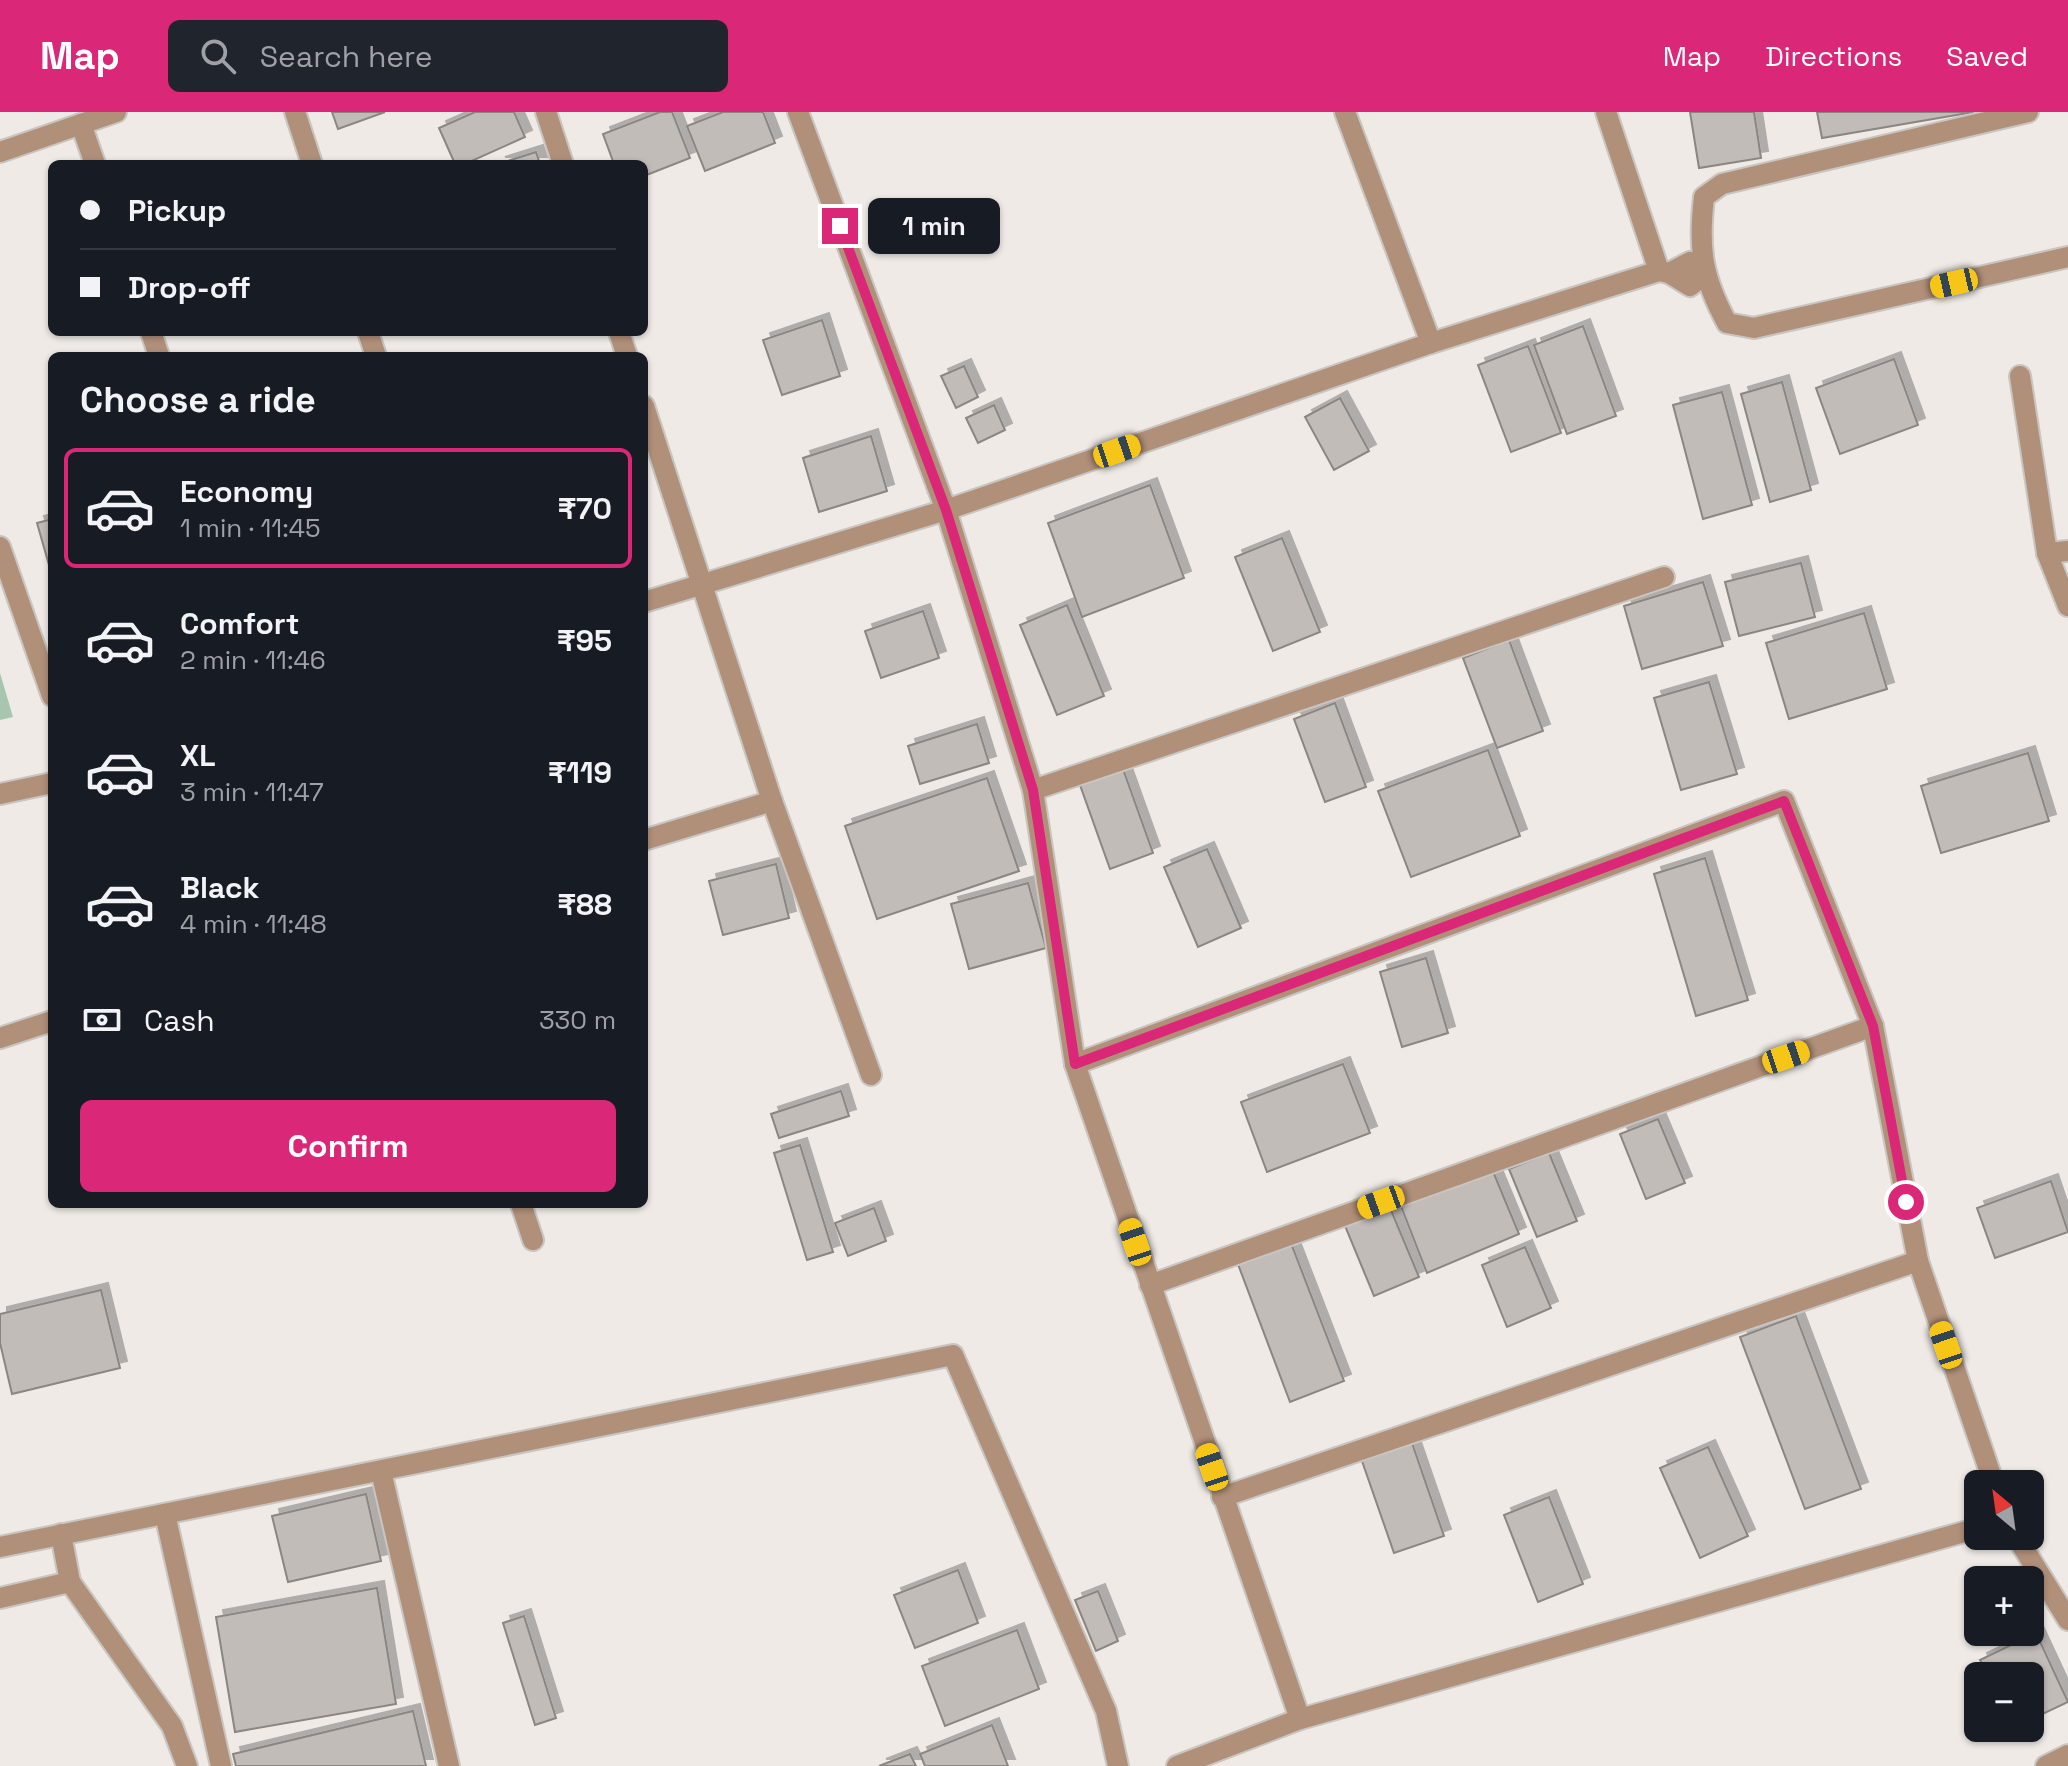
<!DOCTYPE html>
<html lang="en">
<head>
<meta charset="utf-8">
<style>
  :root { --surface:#171b24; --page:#20242c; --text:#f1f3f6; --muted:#9ea1a6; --line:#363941; --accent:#db2777 }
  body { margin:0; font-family:"Space Grotesk",sans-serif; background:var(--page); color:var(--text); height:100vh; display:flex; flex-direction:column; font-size:30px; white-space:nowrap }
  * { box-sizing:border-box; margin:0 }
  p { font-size:26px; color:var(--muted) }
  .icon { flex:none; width:44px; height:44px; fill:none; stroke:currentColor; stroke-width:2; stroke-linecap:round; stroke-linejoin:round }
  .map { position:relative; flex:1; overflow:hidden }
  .side { position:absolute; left:48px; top:240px; width:600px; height:856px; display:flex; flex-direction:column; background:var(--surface); border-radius:12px; box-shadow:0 2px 6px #0004 }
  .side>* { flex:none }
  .banner { position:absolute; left:48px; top:48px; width:600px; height:176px; border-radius:12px; box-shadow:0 2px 6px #0004; display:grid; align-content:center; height:176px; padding:0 32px; background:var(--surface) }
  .needle { width:52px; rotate:331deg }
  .controls { position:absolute; left:1964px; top:1358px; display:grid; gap:16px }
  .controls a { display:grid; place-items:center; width:80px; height:80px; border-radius:12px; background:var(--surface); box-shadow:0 2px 6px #0004; font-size:40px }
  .end { position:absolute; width:36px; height:36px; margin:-18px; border:10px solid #db2777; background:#fff; box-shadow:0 0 0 4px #fff }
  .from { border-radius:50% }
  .bubble { position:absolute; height:56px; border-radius:12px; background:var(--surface); box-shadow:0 2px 6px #0004; font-size:26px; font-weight:800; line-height:56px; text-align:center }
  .car { position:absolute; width:24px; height:48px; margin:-24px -12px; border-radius:10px; box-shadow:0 0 6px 2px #0007; background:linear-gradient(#f5c518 24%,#345 0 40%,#f5c518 0 76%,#345 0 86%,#f5c518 0) }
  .banner b { display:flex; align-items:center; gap:28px; height:76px; font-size:30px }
  .banner b+b { border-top:2px solid var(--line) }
  .banner i { width:20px; height:20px; background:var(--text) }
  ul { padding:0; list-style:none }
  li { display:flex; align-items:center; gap:24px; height:120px; margin:0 16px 12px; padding:0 16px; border:4px solid transparent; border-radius:12px }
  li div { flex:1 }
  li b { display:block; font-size:30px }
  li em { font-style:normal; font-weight:800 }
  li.current { border-color:var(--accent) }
  li>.icon { width:72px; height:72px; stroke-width:1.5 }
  h2 { padding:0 32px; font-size:36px; line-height:96px }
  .pay { display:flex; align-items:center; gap:20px; height:88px; padding:0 32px; font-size:30px }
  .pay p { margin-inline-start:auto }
  .button { display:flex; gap:16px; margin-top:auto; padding:16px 32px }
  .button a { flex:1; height:92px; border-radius:12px; background:var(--accent); color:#fff; font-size:32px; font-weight:800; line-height:92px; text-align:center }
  header { display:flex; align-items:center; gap:48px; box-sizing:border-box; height:112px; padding:0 40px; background:var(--accent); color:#fff }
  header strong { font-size:38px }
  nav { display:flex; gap:44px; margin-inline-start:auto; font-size:28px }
  .search { width:560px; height:72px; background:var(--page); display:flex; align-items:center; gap:20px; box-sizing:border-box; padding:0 28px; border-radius:12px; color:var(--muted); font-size:30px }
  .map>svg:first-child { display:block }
  .grass { fill:url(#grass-tufts) }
  .building { fill:#c1bcb8; stroke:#8b8682; stroke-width:2; filter:url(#shadow) }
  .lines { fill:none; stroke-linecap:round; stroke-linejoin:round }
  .minor-casing { stroke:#c9c5c1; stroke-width:24 }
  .minor { stroke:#b1907a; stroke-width:20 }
  .route { stroke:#db2777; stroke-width:10 }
</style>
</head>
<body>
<header>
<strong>Map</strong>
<div class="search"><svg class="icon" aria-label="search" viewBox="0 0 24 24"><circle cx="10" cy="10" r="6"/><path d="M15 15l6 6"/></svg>Search here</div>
<nav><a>Map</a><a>Directions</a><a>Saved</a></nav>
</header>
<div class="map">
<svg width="2068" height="1654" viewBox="0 0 2068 1654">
  <defs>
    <pattern id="grass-tufts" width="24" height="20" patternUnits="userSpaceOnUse" patternTransform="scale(2)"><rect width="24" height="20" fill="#a8c6ad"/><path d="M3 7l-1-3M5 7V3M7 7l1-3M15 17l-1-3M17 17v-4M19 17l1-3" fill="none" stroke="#90aa94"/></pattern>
    <filter id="shadow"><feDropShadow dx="7" dy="-7" stdDeviation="0" flood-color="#0004"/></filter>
  </defs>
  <rect width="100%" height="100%" fill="#efeae6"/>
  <polygon class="grass" points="0,561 13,605 0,608"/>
  <g class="building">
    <polygon points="332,0 385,0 338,17"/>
    <polygon points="475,0 514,0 525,25 465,52 455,52 439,16"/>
    <polygon points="660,0 672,0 690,46 644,64 644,52 614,52 603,22"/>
    <polygon points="723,0 763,0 775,31 705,59 687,14"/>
    <polygon points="1690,0 1754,0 1761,46 1699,56"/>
    <polygon points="1817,0 1974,0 1822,26"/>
    <polygon points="536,40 540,52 498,52"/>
    <polygon points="822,208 840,264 782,283 763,228"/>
    <polygon points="1583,214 1616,304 1567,322 1534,233"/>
    <polygon points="1528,234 1561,321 1511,340 1478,253"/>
    <polygon points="1894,247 1918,313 1840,342 1816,276"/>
    <polygon points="964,254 978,285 956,296 941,264"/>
    <polygon points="1782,270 1811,378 1770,390 1741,282"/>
    <polygon points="1722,280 1752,393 1703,407 1673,293"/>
    <polygon points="1340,286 1369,339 1334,358 1305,305"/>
    <polygon points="994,293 1005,318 978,331 966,306"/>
    <polygon points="871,324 887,379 819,400 803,346"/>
    <polygon points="1150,373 1184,466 1082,505 1048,411"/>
    <polygon points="52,407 52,459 51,460 37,411"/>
    <polygon points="1282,426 1320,520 1273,539 1235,445"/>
    <polygon points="1801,451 1815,505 1739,524 1725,470"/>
    <polygon points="1703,470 1723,534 1642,557 1624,494"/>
    <polygon points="1067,493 1104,584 1057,603 1020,513"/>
    <polygon points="923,499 939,546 881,566 865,519"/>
    <polygon points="1864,501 1887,577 1789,607 1766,531"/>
    <polygon points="1509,528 1543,619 1497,636 1463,546"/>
    <polygon points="1709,570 1737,662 1681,678 1654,586"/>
    <polygon points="1335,591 1366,675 1325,690 1294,607"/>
    <polygon points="977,612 989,651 920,672 908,634"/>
    <polygon points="1488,638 1520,724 1411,765 1378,679"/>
    <polygon points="2028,641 2049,709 1941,741 1921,674"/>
    <polygon points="1123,657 1153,741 1110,757 1080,673"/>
    <polygon points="987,666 1019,759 877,807 845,714"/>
    <polygon points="1207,737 1241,816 1198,835 1164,755"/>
    <polygon points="1705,746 1748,888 1696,904 1654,762"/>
    <polygon points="776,752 789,806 723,823 709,769"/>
    <polygon points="1028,771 1046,836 969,857 951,792"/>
    <polygon points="1426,846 1448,921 1402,935 1380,860"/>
    <polygon points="1343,952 1370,1021 1267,1060 1241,990"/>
    <polygon points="841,979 849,1004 779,1026 771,1002"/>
    <polygon points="1658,1007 1685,1071 1646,1087 1620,1022"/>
    <polygon points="800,1033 833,1140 807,1148 774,1041"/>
    <polygon points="1549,1041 1577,1109 1537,1125 1509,1057"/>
    <polygon points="1492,1057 1519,1122 1427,1161 1401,1094"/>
    <polygon points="2051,1069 2068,1120 1995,1146 1977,1096"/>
    <polygon points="1388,1091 1419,1165 1374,1184 1343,1109"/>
    <polygon points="874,1096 886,1129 848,1144 835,1111"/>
    <polygon points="1289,1126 1344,1269 1290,1290 1236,1147"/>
    <polygon points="1525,1135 1551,1196 1507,1215 1482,1153"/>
    <polygon points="101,1178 120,1256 12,1282 0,1231 0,1202"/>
    <polygon points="1796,1204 1861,1377 1805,1397 1740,1225"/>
    <polygon points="1412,1331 1444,1424 1394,1441 1362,1349"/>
    <polygon points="1708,1335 1748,1424 1700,1446 1660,1356"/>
    <polygon points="366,1382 381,1449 288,1470 272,1404"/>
    <polygon points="1549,1385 1583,1472 1538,1490 1504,1403"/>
    <polygon points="958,1458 978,1511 915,1536 894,1483"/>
    <polygon points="377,1476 396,1592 235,1620 216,1505"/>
    <polygon points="1098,1479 1118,1529 1096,1539 1075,1488"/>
    <polygon points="524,1504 556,1606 535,1613 503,1511"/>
    <polygon points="1017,1518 1039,1577 945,1614 922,1554"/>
    <polygon points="2036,1521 2068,1590 2030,1608 2030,1564 1988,1564 1980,1548"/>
    <polygon points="413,1599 426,1654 236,1654 233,1642"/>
    <polygon points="992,1613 1008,1654 925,1654 920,1642"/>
    <polygon points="910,1642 916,1654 879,1654"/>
  </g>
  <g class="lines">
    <g class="minor-casing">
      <g id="minor">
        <polyline points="295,0 312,52"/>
        <polyline points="546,0 563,52"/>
        <polyline points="798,0 946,398 1033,678 1075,952 1300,1607"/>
        <polyline points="1345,0 1431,231"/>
        <polyline points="1606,0 1659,159"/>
        <path d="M2028 0 1722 72 1704 85C1698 137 1702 165 1727 211L1754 216 2068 145"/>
        <polyline points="81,12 95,52"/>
        <polyline points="0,40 116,0"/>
        <polygon points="1690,150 1704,163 1690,174 1669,161"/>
        <polyline points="151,220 159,244"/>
        <polyline points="368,220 376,244"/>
        <polyline points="619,220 627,244"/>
        <polyline points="2020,264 2047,441 2068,494"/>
        <polyline points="644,294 772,689 871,963"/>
        <polyline points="0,435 52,584"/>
        <polyline points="2047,441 2068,439"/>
        <polyline points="644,490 946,398 1431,231 1659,159 1669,161"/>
        <polyline points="1033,678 1664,465"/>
        <polyline points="0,682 52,671"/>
        <polyline points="644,728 772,689"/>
        <polyline points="0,926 52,909"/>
        <polyline points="1075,952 1784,689 1873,914 1918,1149 1994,1372"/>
        <polyline points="521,1092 533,1128"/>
        <polyline points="1150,1173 1873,914"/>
        <polyline points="381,1359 449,1654"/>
        <polyline points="1222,1385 1918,1149"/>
        <polyline points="165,1402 221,1654"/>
        <polyline points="61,1422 70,1470 172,1614 187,1654"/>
        <polyline points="2016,1424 2068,1508"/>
        <polyline points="0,1435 953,1243 1106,1599 1118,1654"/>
        <polyline points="0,1486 70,1470"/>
        <polyline points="1177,1654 1300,1607 1978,1416"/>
        <polyline points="2046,1654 2068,1643"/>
      </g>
    </g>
    <use href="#minor" class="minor"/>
  </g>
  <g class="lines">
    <polyline class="route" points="840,114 946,398 1033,678 1075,952 1784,689 1873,914 1906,1090"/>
  </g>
</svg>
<div class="controls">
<a><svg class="needle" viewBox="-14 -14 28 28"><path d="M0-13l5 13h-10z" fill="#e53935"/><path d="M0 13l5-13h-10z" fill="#9ea1a6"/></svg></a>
<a>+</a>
<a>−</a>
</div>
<i class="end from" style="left:1906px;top:1090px"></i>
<i class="end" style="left:840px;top:114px"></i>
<div class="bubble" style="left:868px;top:86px;width:132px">1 min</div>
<i class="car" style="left:1954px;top:171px;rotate:257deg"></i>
<i class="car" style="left:1117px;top:339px;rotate:71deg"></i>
<i class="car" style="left:1786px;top:945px;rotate:71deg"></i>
<i class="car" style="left:1381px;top:1090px;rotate:250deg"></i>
<i class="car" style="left:1135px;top:1130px;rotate:341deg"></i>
<i class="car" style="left:1946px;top:1233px;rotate:341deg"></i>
<i class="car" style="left:1212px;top:1355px;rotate:341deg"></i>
<div class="banner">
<b><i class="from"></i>Pickup</b>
<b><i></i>Drop-off</b>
</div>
<section class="side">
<h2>Choose a ride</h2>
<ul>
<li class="current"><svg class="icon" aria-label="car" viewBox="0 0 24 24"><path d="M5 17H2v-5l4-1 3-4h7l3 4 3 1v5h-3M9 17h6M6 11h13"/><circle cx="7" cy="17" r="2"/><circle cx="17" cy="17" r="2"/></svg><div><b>Economy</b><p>1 min · 11:45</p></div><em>₹70</em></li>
<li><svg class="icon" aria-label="car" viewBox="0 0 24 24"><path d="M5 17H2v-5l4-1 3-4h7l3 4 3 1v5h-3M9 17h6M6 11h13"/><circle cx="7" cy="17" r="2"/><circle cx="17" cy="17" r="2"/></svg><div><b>Comfort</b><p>2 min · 11:46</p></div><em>₹95</em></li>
<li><svg class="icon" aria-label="car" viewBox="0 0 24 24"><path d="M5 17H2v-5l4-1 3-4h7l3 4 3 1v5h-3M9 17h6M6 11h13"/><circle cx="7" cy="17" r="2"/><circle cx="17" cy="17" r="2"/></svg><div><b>XL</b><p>3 min · 11:47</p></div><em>₹119</em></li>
<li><svg class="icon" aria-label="car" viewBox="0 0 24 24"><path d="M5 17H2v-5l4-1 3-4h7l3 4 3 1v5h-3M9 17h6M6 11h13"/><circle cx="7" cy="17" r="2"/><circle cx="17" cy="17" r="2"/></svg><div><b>Black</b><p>4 min · 11:48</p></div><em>₹88</em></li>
</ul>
<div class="pay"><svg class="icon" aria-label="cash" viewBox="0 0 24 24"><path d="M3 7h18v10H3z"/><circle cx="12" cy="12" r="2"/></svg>Cash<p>330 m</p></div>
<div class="button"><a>Confirm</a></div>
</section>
</div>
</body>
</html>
